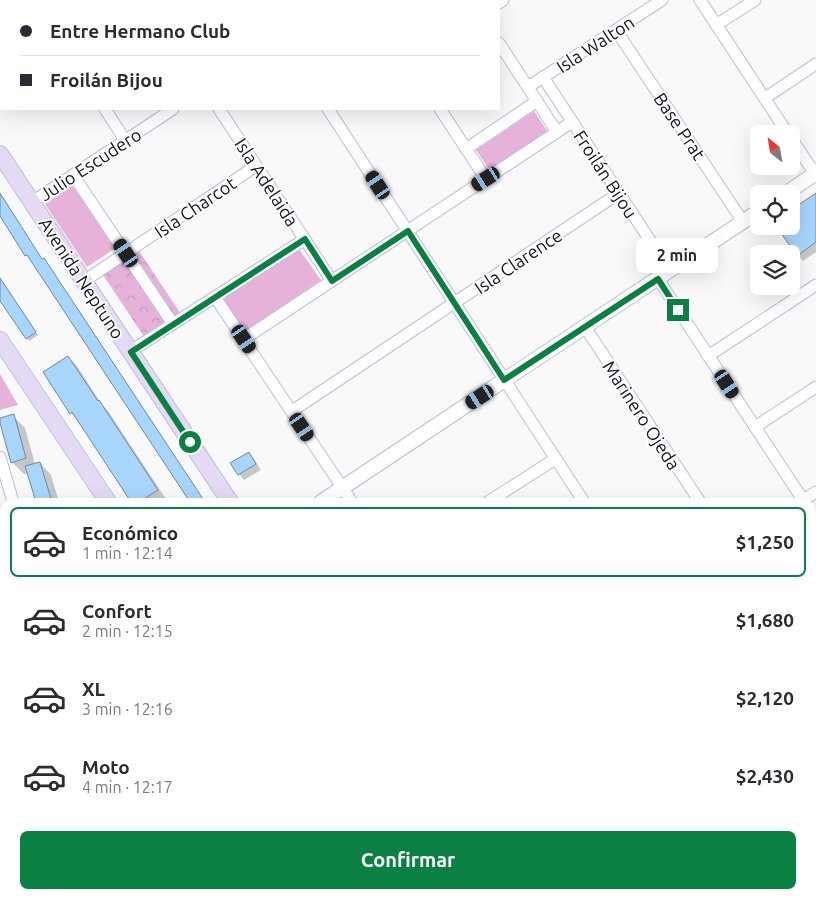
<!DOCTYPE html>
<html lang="es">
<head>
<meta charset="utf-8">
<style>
  :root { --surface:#fff; --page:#f7f7f7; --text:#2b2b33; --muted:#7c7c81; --line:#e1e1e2; --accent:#0b8043 }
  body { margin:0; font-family:Ubuntu,sans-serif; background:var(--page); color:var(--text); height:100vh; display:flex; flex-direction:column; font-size:19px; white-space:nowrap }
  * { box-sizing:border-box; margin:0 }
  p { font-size:16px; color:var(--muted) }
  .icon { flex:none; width:28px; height:28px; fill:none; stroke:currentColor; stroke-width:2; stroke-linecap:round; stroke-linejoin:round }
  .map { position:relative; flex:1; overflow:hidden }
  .drawer { position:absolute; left:0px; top:498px; width:816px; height:401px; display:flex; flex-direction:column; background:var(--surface); border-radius:15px 15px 0 0; box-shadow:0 5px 20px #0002 }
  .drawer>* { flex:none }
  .top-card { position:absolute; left:0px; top:0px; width:500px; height:110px; box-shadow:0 5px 20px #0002; display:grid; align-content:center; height:110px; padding:0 20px; background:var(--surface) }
  .needle { width:32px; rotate:330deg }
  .fabs { position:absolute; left:750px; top:125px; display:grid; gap:10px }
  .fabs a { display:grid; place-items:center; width:50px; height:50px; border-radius:8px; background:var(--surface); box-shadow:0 5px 20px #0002; font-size:25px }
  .end { position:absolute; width:22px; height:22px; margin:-11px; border:6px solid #0b8043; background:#fff; box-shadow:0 0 0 2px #fff }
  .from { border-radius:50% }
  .bubble { position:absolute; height:35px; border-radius:8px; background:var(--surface); box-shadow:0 5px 20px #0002; font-size:16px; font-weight:700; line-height:35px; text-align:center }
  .car { position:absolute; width:15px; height:30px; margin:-15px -8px; border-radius:6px; box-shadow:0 0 4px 1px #0007; background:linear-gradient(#222 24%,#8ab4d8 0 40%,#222 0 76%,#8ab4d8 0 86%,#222 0) }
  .top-card b { display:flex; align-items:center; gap:18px; height:48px; font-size:19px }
  .top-card b+b { border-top:1px solid var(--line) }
  .top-card i { width:12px; height:12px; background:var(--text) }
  ul { padding:9px 0 0; list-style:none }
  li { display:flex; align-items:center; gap:15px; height:70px; margin:0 10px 8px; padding:0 10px; border:2px solid transparent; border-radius:8px }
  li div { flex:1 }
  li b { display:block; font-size:19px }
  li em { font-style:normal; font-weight:700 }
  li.current { border-color:var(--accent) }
  li>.icon { width:45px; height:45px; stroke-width:1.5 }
  .button { display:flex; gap:10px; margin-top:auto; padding:10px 20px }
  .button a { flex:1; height:58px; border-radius:8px; background:var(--accent); color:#fff; font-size:20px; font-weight:700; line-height:58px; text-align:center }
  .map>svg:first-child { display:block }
  .grass { fill:#e7b2d9 }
  .park { fill:url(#park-crowns) }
  .shadow { fill:#0003 }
  .building { fill:#a7d5fc; stroke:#6e89a0 }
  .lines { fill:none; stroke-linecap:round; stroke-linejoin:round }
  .minor-casing { stroke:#b7bfdf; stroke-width:13 }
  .tertiary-casing { stroke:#b7bfdf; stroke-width:16 }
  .secondary-casing { stroke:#b7bfdf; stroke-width:18 }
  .minor { stroke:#fff; stroke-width:11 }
  .tertiary { stroke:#fff; stroke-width:14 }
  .secondary { stroke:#e6d9f4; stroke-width:16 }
  .rail { stroke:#818389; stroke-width:4; stroke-dasharray:9 9; stroke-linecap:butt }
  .route { stroke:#0b8043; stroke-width:6 }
  .labels { text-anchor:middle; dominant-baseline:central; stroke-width:4; stroke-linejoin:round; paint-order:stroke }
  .street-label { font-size:18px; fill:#121520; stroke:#fff }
</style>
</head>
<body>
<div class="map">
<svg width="816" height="898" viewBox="0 0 816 898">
  <defs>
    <pattern id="park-crowns" width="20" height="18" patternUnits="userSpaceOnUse" patternTransform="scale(1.25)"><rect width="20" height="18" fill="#e7b2d9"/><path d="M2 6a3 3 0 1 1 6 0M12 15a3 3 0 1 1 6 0" fill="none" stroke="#c598ba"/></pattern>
  </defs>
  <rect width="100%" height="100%" fill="#f9f9f9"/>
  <g class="grass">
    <polygon points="534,111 548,132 490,171 476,150"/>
    <polygon points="80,180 123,243 87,267 45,204"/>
    <polygon points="299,249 321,280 244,332 223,298"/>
    <polygon points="0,374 18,405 0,410"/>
  </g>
  <g class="park">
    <polygon points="139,251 181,314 145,338 103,275"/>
    <polygon points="811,502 816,510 816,553 811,556"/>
  </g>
  <g class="shadow">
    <polygon points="816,200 816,252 803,261 798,255 791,226"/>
    <polygon points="0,279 38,335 29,341 0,298"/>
    <polygon points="68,357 77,366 102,405 108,411 166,499 161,502 132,502 79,421 71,413"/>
    <polygon points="13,416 25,428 35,464 40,463 51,475 59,502 37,502 29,473 24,474 12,462"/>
    <polygon points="249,453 254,459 261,470 244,480 239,474"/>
    <polygon points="310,894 330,894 331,898 312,898"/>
  </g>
  <g class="building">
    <polygon points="0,193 42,259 44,258 205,502 190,502 27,255 25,256 0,216"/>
    <polygon points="816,193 816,242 797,256 776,226 791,226 791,210"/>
    <polygon points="0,278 36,332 26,339 0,301"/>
    <polygon points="68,356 98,401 99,400 158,490 139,502 131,502 72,412 70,414 43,372"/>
    <polygon points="14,414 26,458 11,463 0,423 0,418"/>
    <polygon points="249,452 256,464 238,475 230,463"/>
    <polygon points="40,462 52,502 36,502 25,466"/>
  </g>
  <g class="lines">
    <g class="minor-casing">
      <g id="minor">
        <polyline points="147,0 148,1"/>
        <polyline points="257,0 258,1"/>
        <polyline points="369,0 370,1"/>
        <polyline points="470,0 471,1"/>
        <polyline points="700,0 788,134"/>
        <polyline points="39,1 41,0"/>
        <polyline points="336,1 338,0"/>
        <polyline points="499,3 503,0"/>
        <polyline points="716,25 755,0"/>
        <polyline points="0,27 1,26"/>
        <polyline points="616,30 743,222"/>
        <polyline points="499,43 557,132"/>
        <polyline points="543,77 670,271"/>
        <polyline points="528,87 662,0"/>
        <polyline points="765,98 816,64"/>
        <polyline points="105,109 125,140"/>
        <polyline points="219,109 332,281"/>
        <polyline points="328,109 584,502"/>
        <polyline points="440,109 486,179"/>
        <polyline points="791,138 809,165 816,172"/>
        <polyline points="466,149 537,101"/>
        <polyline points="73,175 173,324"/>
        <polyline points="32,202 173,109"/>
        <polyline points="658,279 803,500"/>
        <polyline points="84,281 256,166"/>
        <polyline points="215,297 352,502"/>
        <polyline points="585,327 700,502"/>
        <polyline points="244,339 572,122"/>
        <polyline points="131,351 305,239"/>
        <polyline points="708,356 816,285"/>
        <polyline points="292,411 619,193"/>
        <polyline points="755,427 816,387"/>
        <polyline points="0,457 13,502"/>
        <polyline points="488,502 555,459"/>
        <polyline points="800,502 816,492"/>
        <polyline points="0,522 5,520"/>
        <polyline points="811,562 816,559"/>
        <polyline points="811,663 816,660"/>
        <polyline points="811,772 816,769"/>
        <polyline points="0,811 5,810"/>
        <polyline points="811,853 816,860"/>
        <polyline points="117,894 118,898"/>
        <polyline points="207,894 208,898"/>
        <polyline points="297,894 299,898"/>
        <polyline points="610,894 613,898"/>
        <polyline points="730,894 732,898"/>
        <polyline points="10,898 25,894"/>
        <polyline points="620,898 627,894"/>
      </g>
    </g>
    <g class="tertiary-casing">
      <g id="tertiary">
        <polyline points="785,194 816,173"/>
        <polyline points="321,502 759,211"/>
        <polyline points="0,707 5,706"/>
      </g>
    </g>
    <g class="secondary-casing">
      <g id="secondary">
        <polyline points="0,154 230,502"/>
        <polyline points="0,340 108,502"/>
        <polyline points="365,894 368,898"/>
        <polyline points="489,894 492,898"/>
      </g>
    </g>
    <use href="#minor" class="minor"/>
    <use href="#tertiary" class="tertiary"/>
    <use href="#secondary" class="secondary"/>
    <g class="rail">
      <polyline points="418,894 421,898"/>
      <polyline points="428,894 431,898"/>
    </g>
  </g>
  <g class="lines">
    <polyline class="route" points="190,442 131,352 305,239 332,281 408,231 504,380 658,279 678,310"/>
  </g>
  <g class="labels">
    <g class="street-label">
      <text transform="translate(595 44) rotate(-33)">Isla Walton</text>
      <text transform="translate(680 126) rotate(56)">Base Prat</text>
      <text transform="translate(90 164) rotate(-33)">Julio Escudero</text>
      <text transform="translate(606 174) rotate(57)">Froilán Bijou</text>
      <text transform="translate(267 182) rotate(57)">Isla Adelaida</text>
      <text transform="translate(195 207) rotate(-34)">Isla Charcot</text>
      <text transform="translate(518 261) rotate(-34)">Isla Clarence</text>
      <text transform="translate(82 278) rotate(57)">Avenida Neptuno</text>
      <text transform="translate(642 415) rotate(57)">Marinero Ojeda</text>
    </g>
  </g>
</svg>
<div class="fabs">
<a><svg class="needle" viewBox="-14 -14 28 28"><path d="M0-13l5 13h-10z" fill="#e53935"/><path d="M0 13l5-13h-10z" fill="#7c7c81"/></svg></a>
<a><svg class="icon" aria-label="locate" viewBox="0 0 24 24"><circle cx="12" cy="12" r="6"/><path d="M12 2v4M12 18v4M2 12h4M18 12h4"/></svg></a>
<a><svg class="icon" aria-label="layers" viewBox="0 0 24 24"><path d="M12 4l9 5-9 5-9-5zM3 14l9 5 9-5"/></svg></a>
</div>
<i class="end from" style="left:190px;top:442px"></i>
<i class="end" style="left:678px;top:310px"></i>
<div class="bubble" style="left:636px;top:238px;width:82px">2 min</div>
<i class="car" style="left:486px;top:179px;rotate:237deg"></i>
<i class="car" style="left:378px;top:185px;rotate:327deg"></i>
<i class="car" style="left:126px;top:253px;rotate:326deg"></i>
<i class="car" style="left:244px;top:339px;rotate:146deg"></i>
<i class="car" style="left:727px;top:384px;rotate:147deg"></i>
<i class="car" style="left:480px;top:397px;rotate:237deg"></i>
<i class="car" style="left:302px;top:427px;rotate:146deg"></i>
<div class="top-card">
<b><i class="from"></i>Entre Hermano Club</b>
<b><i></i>Froilán Bijou</b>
</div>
<section class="drawer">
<ul>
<li class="current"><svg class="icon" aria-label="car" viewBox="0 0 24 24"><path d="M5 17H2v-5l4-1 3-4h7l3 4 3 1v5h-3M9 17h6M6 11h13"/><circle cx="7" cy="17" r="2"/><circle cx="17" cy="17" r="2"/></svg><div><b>Económico</b><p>1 min · 12:14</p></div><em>$1,250</em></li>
<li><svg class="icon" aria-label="car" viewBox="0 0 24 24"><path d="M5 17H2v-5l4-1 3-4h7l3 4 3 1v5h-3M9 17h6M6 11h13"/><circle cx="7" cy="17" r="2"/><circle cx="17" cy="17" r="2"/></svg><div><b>Confort</b><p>2 min · 12:15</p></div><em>$1,680</em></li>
<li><svg class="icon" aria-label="car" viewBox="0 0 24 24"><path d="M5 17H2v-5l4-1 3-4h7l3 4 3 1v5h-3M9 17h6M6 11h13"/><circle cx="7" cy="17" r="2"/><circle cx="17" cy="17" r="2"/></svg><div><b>XL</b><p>3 min · 12:16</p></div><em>$2,120</em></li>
<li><svg class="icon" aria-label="car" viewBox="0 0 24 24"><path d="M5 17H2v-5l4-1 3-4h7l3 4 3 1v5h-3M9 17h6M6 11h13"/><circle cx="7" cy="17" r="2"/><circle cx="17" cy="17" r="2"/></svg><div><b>Moto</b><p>4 min · 12:17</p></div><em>$2,430</em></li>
</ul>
<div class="button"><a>Confirmar</a></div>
</section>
</div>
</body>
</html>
